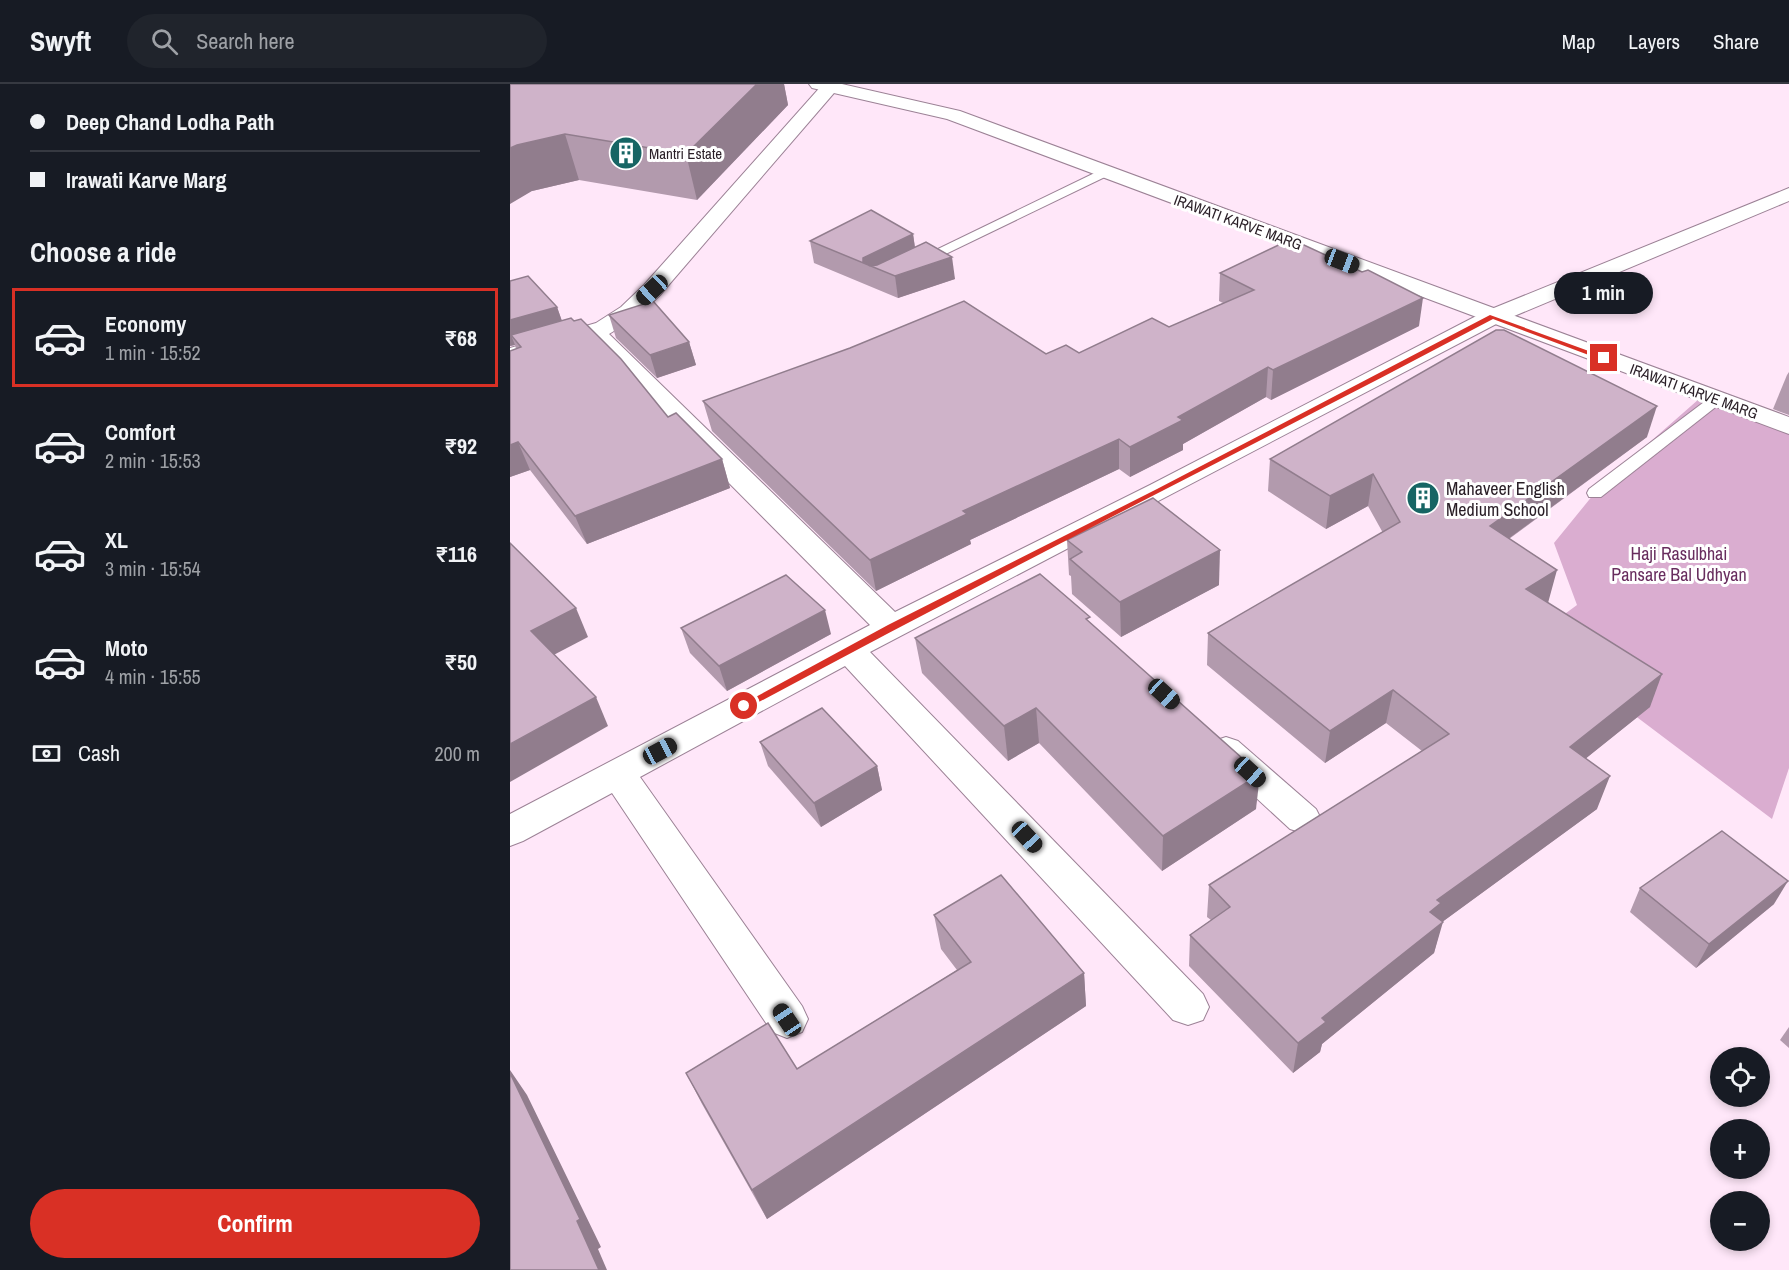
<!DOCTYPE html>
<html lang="en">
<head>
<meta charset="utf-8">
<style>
  :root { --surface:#171b24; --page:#20242c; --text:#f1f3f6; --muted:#9ea1a6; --line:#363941; --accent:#d93025 }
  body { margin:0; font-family:"Archivo Narrow",sans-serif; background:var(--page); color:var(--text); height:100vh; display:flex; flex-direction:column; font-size:22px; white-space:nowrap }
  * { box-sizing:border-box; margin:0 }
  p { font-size:20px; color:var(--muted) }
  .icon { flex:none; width:33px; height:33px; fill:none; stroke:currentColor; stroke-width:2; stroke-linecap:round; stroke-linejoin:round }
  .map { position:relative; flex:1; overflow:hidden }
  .side { display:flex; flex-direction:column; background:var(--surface); width:510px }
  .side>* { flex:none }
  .guide { display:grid; align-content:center; height:132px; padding:0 30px; background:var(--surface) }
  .tools { position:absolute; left:1200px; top:963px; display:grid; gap:12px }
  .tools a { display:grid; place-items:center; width:60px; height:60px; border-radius:50%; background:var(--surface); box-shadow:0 3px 9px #0003; font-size:30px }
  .end { position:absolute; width:27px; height:27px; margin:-14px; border:8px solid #d93025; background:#fff; box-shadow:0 0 0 3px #fff }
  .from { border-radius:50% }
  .bubble { position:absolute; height:42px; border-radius:21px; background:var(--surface); box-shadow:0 3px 9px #0003; font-size:20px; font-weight:800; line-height:42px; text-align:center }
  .car { position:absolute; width:18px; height:36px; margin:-18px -9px; border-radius:8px; box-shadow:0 0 4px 2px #0007; background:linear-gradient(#222 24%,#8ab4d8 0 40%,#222 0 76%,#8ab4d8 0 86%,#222 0) }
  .guide b { display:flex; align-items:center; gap:21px; height:57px; font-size:22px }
  .guide b+b { border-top:2px solid var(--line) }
  .guide i { width:15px; height:15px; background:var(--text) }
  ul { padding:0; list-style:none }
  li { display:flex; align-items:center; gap:18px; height:99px; margin:0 12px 9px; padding:0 18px; border:3px solid transparent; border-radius:0px }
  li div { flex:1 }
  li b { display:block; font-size:22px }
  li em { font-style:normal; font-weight:800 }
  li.active { border-color:var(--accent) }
  li>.icon { width:54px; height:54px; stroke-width:1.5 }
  h2 { padding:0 30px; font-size:27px; line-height:72px }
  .pay { display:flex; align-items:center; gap:15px; height:66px; padding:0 30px; font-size:22px }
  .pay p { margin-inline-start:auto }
  .primary-button { display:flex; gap:12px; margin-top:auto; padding:12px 30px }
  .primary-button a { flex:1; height:69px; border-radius:36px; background:var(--accent); color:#fff; font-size:24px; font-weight:800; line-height:69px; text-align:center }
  header { display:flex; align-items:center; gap:36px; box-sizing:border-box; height:84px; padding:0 30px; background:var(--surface); border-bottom:2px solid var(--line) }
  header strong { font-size:28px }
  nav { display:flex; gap:33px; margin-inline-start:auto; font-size:21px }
  .search { width:420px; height:54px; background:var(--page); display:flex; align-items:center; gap:15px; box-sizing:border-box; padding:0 21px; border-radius:33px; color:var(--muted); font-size:22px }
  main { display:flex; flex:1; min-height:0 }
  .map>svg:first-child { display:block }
  .green { fill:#daadd0 }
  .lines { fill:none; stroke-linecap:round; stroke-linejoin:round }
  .service-casing { stroke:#9c8296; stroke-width:2 }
  .minor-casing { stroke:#9c8296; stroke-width:2 }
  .secondary-casing { stroke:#9c8296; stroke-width:2 }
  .service { fill:#fff; fill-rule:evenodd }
  .minor { fill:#fff; fill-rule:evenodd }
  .secondary { fill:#fff; fill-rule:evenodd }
  .wall { fill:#b29aad }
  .shaded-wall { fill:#917d8d }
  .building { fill:#cfb3c9; stroke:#917d8d; stroke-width:1.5 }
  .route { fill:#d93025 }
  .labels { text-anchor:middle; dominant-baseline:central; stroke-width:6; stroke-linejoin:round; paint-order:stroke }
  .far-poi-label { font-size:15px; fill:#291e26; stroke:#fff; text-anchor:start }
  .far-street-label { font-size:15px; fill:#291e26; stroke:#fff }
  .poi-label { font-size:18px; fill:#291e26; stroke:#fff; text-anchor:start }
  .park-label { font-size:18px; fill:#682d5e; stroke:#fff }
</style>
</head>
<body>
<header>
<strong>Swyft</strong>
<div class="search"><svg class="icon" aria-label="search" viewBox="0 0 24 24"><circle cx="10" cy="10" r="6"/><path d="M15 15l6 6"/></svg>Search here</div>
<nav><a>Map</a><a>Layers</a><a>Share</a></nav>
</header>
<main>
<section class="side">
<div class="guide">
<b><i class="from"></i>Deep Chand Lodha Path</b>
<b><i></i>Irawati Karve Marg</b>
</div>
<h2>Choose a ride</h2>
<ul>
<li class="active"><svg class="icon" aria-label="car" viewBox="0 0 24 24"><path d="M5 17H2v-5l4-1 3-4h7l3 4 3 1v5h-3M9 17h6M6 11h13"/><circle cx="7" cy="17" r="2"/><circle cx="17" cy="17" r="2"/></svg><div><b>Economy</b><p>1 min · 15:52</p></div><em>₹68</em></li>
<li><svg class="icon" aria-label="car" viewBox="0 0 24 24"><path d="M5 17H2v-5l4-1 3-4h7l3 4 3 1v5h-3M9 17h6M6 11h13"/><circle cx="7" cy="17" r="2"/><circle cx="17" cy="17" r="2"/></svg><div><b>Comfort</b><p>2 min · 15:53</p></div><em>₹92</em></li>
<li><svg class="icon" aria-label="car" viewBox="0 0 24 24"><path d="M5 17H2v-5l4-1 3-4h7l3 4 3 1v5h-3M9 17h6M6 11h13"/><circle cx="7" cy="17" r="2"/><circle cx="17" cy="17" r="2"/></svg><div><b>XL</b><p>3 min · 15:54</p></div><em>₹116</em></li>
<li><svg class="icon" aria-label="car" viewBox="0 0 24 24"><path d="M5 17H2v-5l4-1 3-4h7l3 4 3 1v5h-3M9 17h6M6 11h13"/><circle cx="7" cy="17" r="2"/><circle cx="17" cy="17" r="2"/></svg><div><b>Moto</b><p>4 min · 15:55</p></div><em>₹50</em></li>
</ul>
<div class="pay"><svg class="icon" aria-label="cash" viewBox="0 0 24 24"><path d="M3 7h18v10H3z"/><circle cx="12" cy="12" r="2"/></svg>Cash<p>200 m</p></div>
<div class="primary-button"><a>Confirm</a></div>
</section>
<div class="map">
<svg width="1279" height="1186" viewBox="0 0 1279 1186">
  <rect width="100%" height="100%" fill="#ffe7f9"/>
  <polygon class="green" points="1189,315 1279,350 1279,684 1262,735 1022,554 1067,521 1044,459 1092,400"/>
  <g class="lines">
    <g class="service-casing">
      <g id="service">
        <polygon points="595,84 599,85 599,91 413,181 408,182 401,178"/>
        <polygon points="1207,310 1215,315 1212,318 1091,413 1079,413 1077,409 1079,405 1202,312"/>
      </g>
    </g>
    <g class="minor-casing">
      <g id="minor">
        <polygon points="313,0 330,2 150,211 127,233 99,250 385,528 640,401 974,228 1279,104 1279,117 990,238 360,568 693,910 699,923 693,936 678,941 663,936 335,582 130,693 292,922 298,935 292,948 277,954 262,948 102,709 13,757 0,762 0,730 360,541 78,257 0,279 0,264 86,239 111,223 134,201"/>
        <polygon points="716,653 728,657 806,725 811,735 806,745 793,749 780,745 704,675 699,666 704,657"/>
      </g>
    </g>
    <g class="secondary-casing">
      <polygon id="secondary" points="299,0 332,0 450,27 1279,333 1279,350 437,35 302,4"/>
    </g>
    <use href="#service" class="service"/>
    <use href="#minor" class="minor"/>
    <use href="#secondary" class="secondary"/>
  </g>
  <g class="wall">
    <polygon points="0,0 274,0 278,21 187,116 69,96 22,107"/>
    <polygon points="403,150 405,163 445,195 388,214 304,179 300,157"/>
    <polygon points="710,189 909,242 761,316 756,313 673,360 673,366 620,393 609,385 460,456 461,460 366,507 202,347 193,317 536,270 569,269 659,243 713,219 709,217"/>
    <polygon points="0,197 47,223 52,237 158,333 212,375 220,404 77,460 20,386 0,393 6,265 5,261 0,262"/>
    <polygon points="99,231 179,258 186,281 147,294 106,254"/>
    <polygon points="1279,288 1279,331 1263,325 1277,291"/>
    <polygon points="1137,353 999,455 1038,519 1140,623 1076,674 1087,725 932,838 924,869 812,960 810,968 783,989 679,882 680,851 701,836 697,833 699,801 912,667 876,639 815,679 697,581 698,549 873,449 858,422 816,445 758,407 760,375"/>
    <polygon points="557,456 709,501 611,553 562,510 561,492 559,491"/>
    <polygon points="580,539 746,725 652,787 529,659 498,677 412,589 405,554"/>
    <polygon points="171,544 321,550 217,607 180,569"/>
    <polygon points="250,658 367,682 372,706 311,743 258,682"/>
    <polygon points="1130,804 1264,820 1186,884 1120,828"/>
    <polygon points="424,831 574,889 576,922 257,1135 192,1020 176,989 287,985 447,886 431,865"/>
    <polygon points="1279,943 1279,964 1270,956"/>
  </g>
  <g class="shaded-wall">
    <polygon points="247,0 274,0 278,21 187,116 176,70"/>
    <polygon points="55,50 69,96 22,107 0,120 0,64 7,61"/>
    <polygon points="403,150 406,172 375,188 353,179 353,174"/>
    <polygon points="442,173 445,195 388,214 385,192"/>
    <polygon points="913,214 909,242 761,316 763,286"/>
    <polygon points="47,223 55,246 1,251 5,261 0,262 0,236"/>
    <polygon points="179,258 186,281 147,294 140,271"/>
    <polygon points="758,283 756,313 673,360 673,366 620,393 620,363 668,333"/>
    <polygon points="1147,322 1137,353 972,474 980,442"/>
    <polygon points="609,355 609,385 460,456 461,460 366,507 360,476 453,427"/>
    <polygon points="8,358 20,386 0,393 0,361"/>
    <polygon points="212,375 220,404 77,460 65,432"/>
    <polygon points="863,390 858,422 816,445 820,412"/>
    <polygon points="710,466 709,501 611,553 610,518"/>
    <polygon points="1047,486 1038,519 1016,505"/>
    <polygon points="66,524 78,553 34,576 21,547"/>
    <polygon points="315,526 321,550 217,607 209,582"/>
    <polygon points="1152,590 1140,623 1049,696 1060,663"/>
    <polygon points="883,606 876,639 815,679 820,647"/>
    <polygon points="86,613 98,642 0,698 0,660"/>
    <polygon points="526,624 529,659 498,677 494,642"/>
    <polygon points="367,682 372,706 311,743 304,719"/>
    <polygon points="750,690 746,725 652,787 653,752"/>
    <polygon points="1100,692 1087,725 924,844 933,838 924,869 812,960 810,968 783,989 788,959 812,934 920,828 927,816"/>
    <polygon points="1278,797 1264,820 1186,884 1199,860"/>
    <polygon points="574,889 576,922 257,1135 242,1106"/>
    <polygon points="0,986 17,1011 91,1163 88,1165 97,1186 89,1186 0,989"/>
  </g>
  <g class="building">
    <polygon points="0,0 247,0 176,70 55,50 7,61 0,64"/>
    <polygon points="361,126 403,150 353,174 353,178 360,182 367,181 416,158 442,173 385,192 300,157"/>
    <polygon points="781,155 852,188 858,186 913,214 763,286 758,283 668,333 673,336 620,363 609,355 453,427 457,430 360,476 193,317 340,264 454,217 536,270 556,261 569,269 642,234 659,243 744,206 710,189"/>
    <polygon points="18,192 47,223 0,236 0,197"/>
    <polygon points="143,217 179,258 140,271 99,231"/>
    <polygon points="61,234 64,237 71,235 111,275 158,333 166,329 212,375 65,432 8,358 0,361 0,267 11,263 1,251"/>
    <polygon points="986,246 994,246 1147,322 980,442 1047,486 1016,505 1152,590 1060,663 1100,692 927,816 931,819 920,828 933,838 812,934 816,938 788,959 680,851 720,823 699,801 939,650 883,606 820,647 698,549 890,438 863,390 820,412 760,375"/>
    <polygon points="643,414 710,466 610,518 560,475 572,468 557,456"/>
    <polygon points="0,459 66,524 21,547 86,613 0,660"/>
    <polygon points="530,490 580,533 576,535 750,690 653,752 526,624 494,642 405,554"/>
    <polygon points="276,491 315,526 209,582 171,544"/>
    <polygon points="312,624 367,682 304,719 250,658"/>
    <polygon points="1212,747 1278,797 1199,860 1130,804"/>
    <polygon points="491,791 574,889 242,1106 176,989 258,939 287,985 461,878 424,831"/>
    <polygon points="0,989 70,1135 67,1137 89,1186 0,1186"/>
  </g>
  <path class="route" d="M980 231 1098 274 1092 276 983 235C735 366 484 491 238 624L229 622 378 541 647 405Z"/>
  <defs>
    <g id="building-disc" transform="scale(1.725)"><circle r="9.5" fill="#176564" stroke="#fff"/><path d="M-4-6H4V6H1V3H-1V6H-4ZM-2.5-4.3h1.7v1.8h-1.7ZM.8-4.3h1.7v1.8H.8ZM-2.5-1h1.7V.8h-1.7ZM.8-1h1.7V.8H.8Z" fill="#fff"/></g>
  </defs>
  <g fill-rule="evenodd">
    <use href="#building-disc" x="116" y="69"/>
    <use href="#building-disc" x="913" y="414"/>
  </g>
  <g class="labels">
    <g class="far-poi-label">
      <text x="139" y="69">Mantri Estate</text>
    </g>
    <g class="far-street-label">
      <text transform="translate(728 138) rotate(20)">IRAWATI KARVE MARG</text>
      <text transform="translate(1184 307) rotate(20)">IRAWATI KARVE MARG</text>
    </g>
    <g class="poi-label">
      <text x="936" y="404">Mahaveer English<tspan x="936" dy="21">Medium School</tspan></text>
    </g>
    <g class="park-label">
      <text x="1169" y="469">Haji Rasulbhai<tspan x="1169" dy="21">Pansare Bal Udhyan</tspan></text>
    </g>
  </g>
</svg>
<div class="tools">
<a><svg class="icon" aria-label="locate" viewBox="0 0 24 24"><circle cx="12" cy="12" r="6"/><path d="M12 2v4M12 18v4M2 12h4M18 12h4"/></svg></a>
<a>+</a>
<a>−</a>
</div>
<i class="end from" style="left:234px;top:622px"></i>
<i class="end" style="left:1094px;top:274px"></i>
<div class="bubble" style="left:1044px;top:188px;width:99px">1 min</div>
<i class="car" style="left:832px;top:177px;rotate:111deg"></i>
<i class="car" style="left:142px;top:206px;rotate:227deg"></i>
<i class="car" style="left:654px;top:610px;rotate:132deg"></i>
<i class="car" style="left:150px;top:667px;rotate:62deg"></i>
<i class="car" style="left:740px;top:688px;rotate:132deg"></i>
<i class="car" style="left:517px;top:753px;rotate:137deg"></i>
<i class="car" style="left:277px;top:936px;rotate:326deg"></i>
</div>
</main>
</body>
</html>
